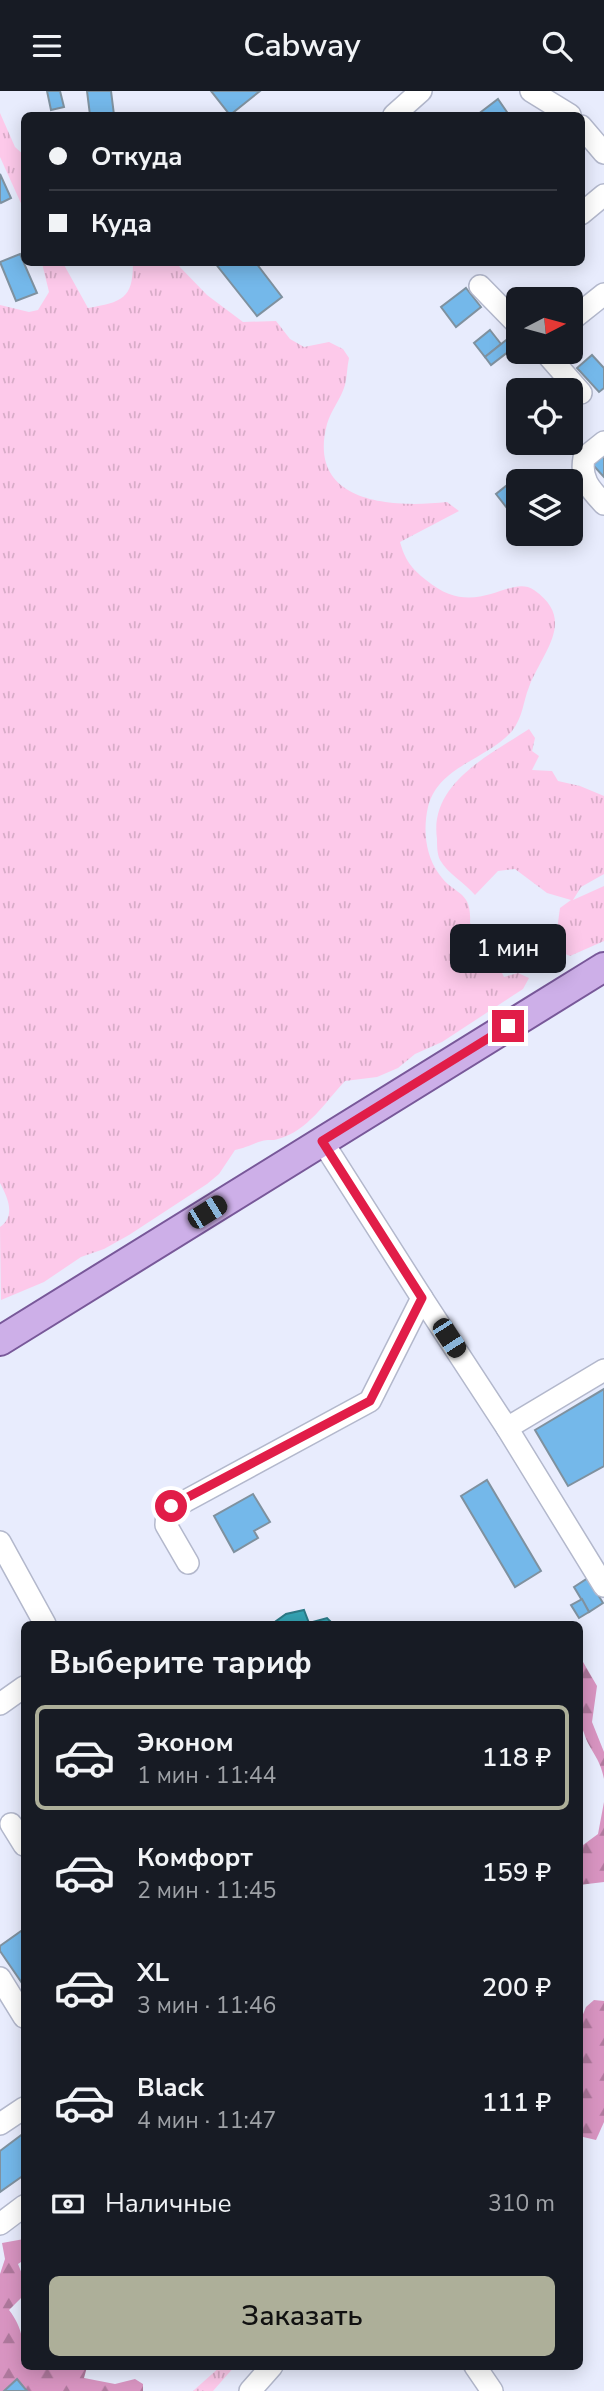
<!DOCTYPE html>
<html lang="ru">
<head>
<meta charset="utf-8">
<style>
  :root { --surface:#171b24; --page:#20242c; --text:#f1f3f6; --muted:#9ea1a6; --line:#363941; --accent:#adaf99 }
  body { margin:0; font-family:"Nunito Sans",sans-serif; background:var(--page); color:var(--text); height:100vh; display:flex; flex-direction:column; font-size:26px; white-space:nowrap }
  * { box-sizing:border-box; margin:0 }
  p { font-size:23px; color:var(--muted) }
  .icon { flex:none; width:38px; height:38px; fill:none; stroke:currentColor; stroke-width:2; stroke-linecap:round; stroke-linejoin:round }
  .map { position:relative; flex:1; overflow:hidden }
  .side { position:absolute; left:21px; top:1530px; width:562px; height:749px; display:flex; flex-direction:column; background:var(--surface); border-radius:10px; box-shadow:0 4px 18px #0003 }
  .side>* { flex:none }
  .banner { position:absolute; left:21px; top:21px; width:564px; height:154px; border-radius:10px; box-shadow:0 4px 18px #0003; display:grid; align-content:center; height:154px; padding:0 28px; background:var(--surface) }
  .needle { width:46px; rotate:84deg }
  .tools { position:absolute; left:506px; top:196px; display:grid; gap:14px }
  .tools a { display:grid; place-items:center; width:77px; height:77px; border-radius:10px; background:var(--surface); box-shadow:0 4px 18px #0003; font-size:35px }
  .end { position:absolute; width:32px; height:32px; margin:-16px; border:9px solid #e11d48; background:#fff; box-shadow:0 0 0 4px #fff }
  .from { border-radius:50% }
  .bubble { position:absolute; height:49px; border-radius:10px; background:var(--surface); box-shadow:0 4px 18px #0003; font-size:23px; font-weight:600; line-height:49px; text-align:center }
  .car { position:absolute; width:21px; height:42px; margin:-21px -10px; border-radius:9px; box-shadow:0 0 5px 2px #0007; background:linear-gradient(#222 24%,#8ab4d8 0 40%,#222 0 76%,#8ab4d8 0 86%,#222 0) }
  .banner b { display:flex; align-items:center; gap:24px; height:66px; font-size:26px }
  .banner b+b { border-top:2px solid var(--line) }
  .banner i { width:18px; height:18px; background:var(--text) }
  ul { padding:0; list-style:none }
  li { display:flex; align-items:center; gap:21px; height:105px; margin:0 14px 10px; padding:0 14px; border:4px solid transparent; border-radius:10px }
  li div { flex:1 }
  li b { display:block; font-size:26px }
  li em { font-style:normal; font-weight:600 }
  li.active { border-color:var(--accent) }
  li>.icon { width:63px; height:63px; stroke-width:1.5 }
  h2 { padding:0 28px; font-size:32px; line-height:84px }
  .pay { display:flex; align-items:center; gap:18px; height:77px; padding:0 28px; font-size:26px }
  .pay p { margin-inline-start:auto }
  .cta { display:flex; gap:14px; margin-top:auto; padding:14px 28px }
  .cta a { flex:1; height:80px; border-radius:10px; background:var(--accent); color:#111; font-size:28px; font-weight:600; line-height:80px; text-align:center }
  header { display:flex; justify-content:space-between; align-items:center; height:91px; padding:0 28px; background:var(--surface); font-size:32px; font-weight:600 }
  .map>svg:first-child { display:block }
  .grass { fill:url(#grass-tufts) }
  .forest { fill:url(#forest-firs) }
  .water { fill:#34a3b3; stroke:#2c7a87; stroke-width:2 }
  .building { fill:#74b8ea; stroke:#7f919f; stroke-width:2 }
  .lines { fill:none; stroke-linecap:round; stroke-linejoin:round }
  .minor-casing { stroke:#b3b8cc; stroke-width:24 }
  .major-casing { stroke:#785899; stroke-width:32 }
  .minor { stroke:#fff; stroke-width:21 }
  .major { stroke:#cdafe8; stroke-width:28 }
  .route { stroke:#e11d48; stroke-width:9 }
</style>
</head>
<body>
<header><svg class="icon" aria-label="menu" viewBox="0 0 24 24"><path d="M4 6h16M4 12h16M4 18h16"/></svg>Cabway<svg class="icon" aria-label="search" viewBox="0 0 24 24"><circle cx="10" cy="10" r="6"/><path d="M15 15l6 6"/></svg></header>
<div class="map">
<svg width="604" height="2300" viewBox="0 0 604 2300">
  <defs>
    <pattern id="grass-tufts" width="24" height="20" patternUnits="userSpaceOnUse" patternTransform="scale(1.75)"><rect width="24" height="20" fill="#fdc9ea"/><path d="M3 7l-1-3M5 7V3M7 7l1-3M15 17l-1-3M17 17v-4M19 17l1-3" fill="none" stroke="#d8acc8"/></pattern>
    <pattern id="forest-firs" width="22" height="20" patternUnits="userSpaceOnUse" patternTransform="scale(1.75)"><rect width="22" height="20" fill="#d894c1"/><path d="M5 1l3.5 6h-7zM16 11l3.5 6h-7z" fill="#ae789c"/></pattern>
  </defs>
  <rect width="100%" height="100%" fill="#e8ecfd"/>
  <g class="grass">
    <polygon points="0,22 15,56 24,64 24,119 0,66"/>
    <path d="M42 172H63L88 217C122 211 133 208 133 172H176L207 204 243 231 276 230 290 248 304 256 329 251 343 258 349 267C347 276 347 286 345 294 341 308 331 319 327 333 306 413 392 417 447 411L459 420 400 451C405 469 411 477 426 489 476 531 509 482 534 499 577 529 543 560 529 596 523 611 523 626 512 640 488 668 438 675 428 716 423 738 425 764 439 783 454 805 472 798 470 832L488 854 504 886 518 882 529 887 523 898 442 951 415 963 398 977 377 986 345 990C325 1011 308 1040 278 1048 273 1050 267 1048 262 1050 252 1053 246 1057 235 1059L219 1083 207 1093 129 1144 104 1158 81 1166 44 1191 1 1209 0 1136C16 1125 8 1107 0 1092V214L29 221 38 219 49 201Z"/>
    <path d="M529 638 535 647 532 660 539 665 532 679 552 680 558 690 580 695 604 705V783L581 796 573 809 604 795V850L570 865 561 861C555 848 558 831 560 817L571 809 547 802 515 778 498 780 475 804C465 792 448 783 440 769 437 763 437 754 437 748 429 692 490 664 529 638Z"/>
    <polygon points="221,2275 235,2275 213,2300 193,2300"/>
  </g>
  <g class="forest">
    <path d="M579 1564 597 1595 592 1631 604 1661V1688C600 1666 589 1659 584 1642 575 1618 579 1589 579 1564Z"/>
    <polygon points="604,1711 604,1791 579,1794 579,1757 598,1743"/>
    <polygon points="594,1909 604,1910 604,2031 596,2049 579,2045 579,1933 586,1916"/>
    <path d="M24 2148V2169L18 2173 24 2188V2204L9 2219C23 2237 24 2253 24 2275L87 2276 84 2287 115 2293 135 2288 143 2293V2300H0V2183L5 2168 2 2152Z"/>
  </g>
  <polygon class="water" points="304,1519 309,1532 327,1527 333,1533 272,1533 286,1523"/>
  <g class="building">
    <polygon points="47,0 60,0 64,16 51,19"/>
    <polygon points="87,0 111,0 114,24 90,24"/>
    <polygon points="211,0 260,0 230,24"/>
    <polygon points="498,8 509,24 477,24"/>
    <polygon points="0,83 11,107 1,112 0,110"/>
    <polygon points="20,163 37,202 16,210 0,171"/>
    <polygon points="215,172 256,172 282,206 257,225"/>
    <polygon points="466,197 481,216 456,236 441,216"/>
    <polygon points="490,239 501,253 485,266 474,252"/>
    <polygon points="510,246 517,254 491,274 485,266"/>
    <polygon points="592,264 604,277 604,297 599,301 577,277"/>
    <polygon points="537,289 545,299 525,299"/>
    <polygon points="604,364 604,386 593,374"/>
    <polygon points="506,395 517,409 507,417 496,403"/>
    <polygon points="604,1298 604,1375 568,1395 535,1339"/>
    <polygon points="487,1389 541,1480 515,1496 461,1405"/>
    <polygon points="253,1403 270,1431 254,1440 258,1447 234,1461 214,1425"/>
    <polygon points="588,1487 603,1512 589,1521 574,1496"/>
    <polygon points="582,1508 589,1521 579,1527 571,1514"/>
    <polygon points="24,1838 24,1895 0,1860 0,1855"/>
    <polygon points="24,2042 24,2084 0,2101 0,2060"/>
    <polygon points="17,2288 27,2300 4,2300"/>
  </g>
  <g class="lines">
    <g class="minor-casing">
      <g id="minor">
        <polyline points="531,0 570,24"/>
        <polyline points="394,24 421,0"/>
        <polyline points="581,35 604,62"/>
        <polyline points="581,123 604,104"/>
        <polyline points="480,195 518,234"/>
        <polyline points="570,230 604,203"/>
        <polyline points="545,261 581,302"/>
        <path d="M604 351 584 367C580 388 590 398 604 413"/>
        <polyline points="422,1207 507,1337 604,1279"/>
        <polyline points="507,1337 604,1495"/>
        <polyline points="0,1451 45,1533"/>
        <polyline points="188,1472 166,1434 167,1420 370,1310 422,1207 322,1050"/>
        <polyline points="0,1613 24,1596"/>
        <polyline points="11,1733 24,1754"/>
        <polyline points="0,1887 24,1926"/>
        <polyline points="0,2033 24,2017"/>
        <polyline points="0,2133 24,2115"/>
        <polyline points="475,2275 492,2300"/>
        <polyline points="250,2300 272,2275"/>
      </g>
    </g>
    <g class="major-casing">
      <polyline id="major" points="0,1250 604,876"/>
    </g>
    <use href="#minor" class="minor"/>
    <use href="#major" class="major"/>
  </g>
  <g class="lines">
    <polyline class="route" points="171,1415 370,1310 422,1207 322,1050 508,935"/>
  </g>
</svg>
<div class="tools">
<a><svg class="needle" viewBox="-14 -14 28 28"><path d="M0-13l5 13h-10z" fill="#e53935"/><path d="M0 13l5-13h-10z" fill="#9ea1a6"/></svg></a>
<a><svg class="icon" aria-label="locate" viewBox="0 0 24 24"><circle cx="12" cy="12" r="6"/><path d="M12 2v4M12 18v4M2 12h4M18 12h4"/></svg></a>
<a><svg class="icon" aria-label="layers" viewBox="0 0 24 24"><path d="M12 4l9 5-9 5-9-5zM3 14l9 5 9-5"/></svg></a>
</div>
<i class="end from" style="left:171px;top:1415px"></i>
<i class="end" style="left:508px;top:935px"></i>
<div class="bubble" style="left:450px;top:833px;width:116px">1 мин</div>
<i class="car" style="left:207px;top:1121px;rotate:58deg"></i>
<i class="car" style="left:449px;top:1247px;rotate:147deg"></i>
<div class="banner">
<b><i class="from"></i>Откуда</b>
<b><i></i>Куда</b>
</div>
<section class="side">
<h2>Выберите тариф</h2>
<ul>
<li class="active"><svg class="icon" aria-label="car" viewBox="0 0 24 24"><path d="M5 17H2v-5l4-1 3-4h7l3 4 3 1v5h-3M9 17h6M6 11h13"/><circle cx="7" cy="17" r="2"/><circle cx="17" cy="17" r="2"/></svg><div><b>Эконом</b><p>1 мин · 11:44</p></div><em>118 ₽</em></li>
<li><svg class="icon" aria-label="car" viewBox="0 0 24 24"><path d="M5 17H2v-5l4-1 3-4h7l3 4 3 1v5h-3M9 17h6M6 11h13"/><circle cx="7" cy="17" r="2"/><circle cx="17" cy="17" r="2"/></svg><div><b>Комфорт</b><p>2 мин · 11:45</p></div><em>159 ₽</em></li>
<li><svg class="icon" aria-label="car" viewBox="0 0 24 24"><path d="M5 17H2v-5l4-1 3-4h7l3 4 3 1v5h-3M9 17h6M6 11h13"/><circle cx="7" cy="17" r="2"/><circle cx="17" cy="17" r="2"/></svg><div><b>XL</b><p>3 мин · 11:46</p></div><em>200 ₽</em></li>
<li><svg class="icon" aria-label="car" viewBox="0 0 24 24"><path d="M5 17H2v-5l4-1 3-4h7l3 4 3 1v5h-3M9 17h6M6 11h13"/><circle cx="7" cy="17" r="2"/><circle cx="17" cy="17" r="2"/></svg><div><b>Black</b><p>4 мин · 11:47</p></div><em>111 ₽</em></li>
</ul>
<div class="pay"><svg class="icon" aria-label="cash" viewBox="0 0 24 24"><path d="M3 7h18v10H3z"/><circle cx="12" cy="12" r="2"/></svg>Наличные<p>310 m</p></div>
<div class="cta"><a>Заказать</a></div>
</section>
</div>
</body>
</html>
